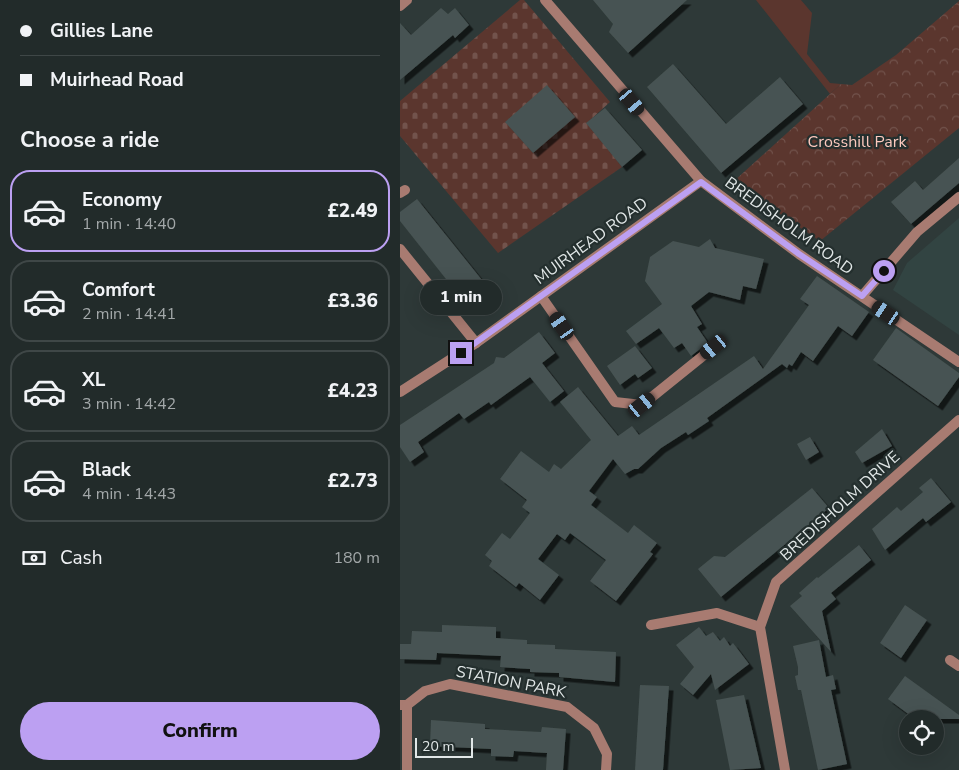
<!DOCTYPE html>
<html lang="en">
<head>
<meta charset="utf-8">
<style>
  :root { --surface:#222b2a; --page:#2a3332; --text:#f1f3f6; --muted:#a2a7a8; --line:#3f4747; --accent:#bca0f2 }
  body { margin:0; font-family:"Nunito Sans",sans-serif; background:var(--page); color:var(--text); height:100vh; display:flex; flex-direction:column; font-size:19px; white-space:nowrap }
  * { box-sizing:border-box; margin:0 }
  p { font-size:16px; color:var(--muted) }
  .icon { flex:none; width:28px; height:28px; fill:none; stroke:currentColor; stroke-width:2; stroke-linecap:round; stroke-linejoin:round }
  .map { position:relative; flex:1; overflow:hidden }
  .drawer { display:flex; flex-direction:column; background:var(--surface); width:400px }
  .drawer>* { flex:none }
  .banner { display:grid; align-content:center; height:110px; padding:0 20px; background:var(--surface) }
  .buttons { position:absolute; left:499px; top:710px; display:grid; gap:10px }
  .buttons a { display:grid; place-items:center; width:45px; height:45px; border-radius:50%; background:var(--surface); box-shadow:0 5px 20px #0002,0 0 0 1px var(--line); font-size:25px }
  .scale { position:absolute; left:15px; bottom:12px; width:58px; box-sizing:border-box; padding-left:5px; border:2px solid #e1e7e7; border-top:0; font-size:14px; line-height:18px; white-space:nowrap; color:#e1e7e7; -webkit-text-stroke:4px #242f2e; paint-order:stroke }
  .end { position:absolute; width:22px; height:22px; margin:-11px; border:6px solid #bca0f2; background:#111; box-shadow:0 0 0 2px #111 }
  .from { border-radius:50% }
  .bubble { position:absolute; height:35px; border-radius:18px; background:var(--surface); box-shadow:0 5px 20px #0002,0 0 0 1px var(--line); font-size:16px; font-weight:800; line-height:35px; text-align:center }
  .car { position:absolute; width:15px; height:30px; margin:-15px -8px; border-radius:6px; box-shadow:0 0 4px 1px #0007; background:linear-gradient(#222 24%,#8ab4d8 0 40%,#222 0 76%,#8ab4d8 0 86%,#222 0) }
  .banner b { display:flex; align-items:center; gap:18px; height:48px; font-size:19px }
  .banner b+b { border-top:1px solid var(--line) }
  .banner i { width:12px; height:12px; background:var(--text) }
  ul { padding:0; list-style:none }
  li { display:flex; align-items:center; gap:15px; height:82px; margin:0 10px 8px; padding:0 10px; border:2px solid var(--line); border-radius:20px }
  li div { flex:1 }
  li b { display:block; font-size:19px }
  li em { font-style:normal; font-weight:800 }
  li.active { border-color:var(--accent) }
  li>.icon { width:45px; height:45px; stroke-width:1.5 }
  h2 { padding:0 20px; font-size:22px; line-height:60px }
  .pay { display:flex; align-items:center; gap:12px; height:55px; padding:0 20px; font-size:19px }
  .pay p { margin-inline-start:auto }
  .button { display:flex; gap:10px; margin-top:auto; padding:10px 20px }
  .button a { flex:1; height:58px; border-radius:30px; background:var(--accent); color:#111; font-size:20px; font-weight:800; line-height:58px; text-align:center }
  main { display:flex; flex:1; min-height:0 }
  .map>svg:first-child { display:block }
  .built { fill:#324442 }
  .green { fill:#5b362e }
  .forest { fill:url(#forest-crowns) }
  .cemetery { fill:url(#cemetery-stones) }
  .building { fill:#475352; filter:url(#shadow) }
  .lines { fill:none; stroke-linecap:round; stroke-linejoin:round }
  .minor { stroke:#a87b71; stroke-width:10 }
  .tertiary { stroke:#a87b71; stroke-width:10 }
  .route { stroke:#bca0f2; stroke-width:6 }
  .labels { text-anchor:middle; dominant-baseline:central; stroke-width:4.5; stroke-linejoin:round; paint-order:stroke }
  .park-label { font-size:16px; fill:#fdc9be; stroke:#242f2e }
  .street-label { font-size:16px; fill:#e1e7e7; stroke:#242f2e }
</style>
</head>
<body>
<main>
<section class="drawer">
<div class="banner">
<b><i class="from"></i>Gillies Lane</b>
<b><i></i>Muirhead Road</b>
</div>
<h2>Choose a ride</h2>
<ul>
<li class="active"><svg class="icon" aria-label="car" viewBox="0 0 24 24"><path d="M5 17H2v-5l4-1 3-4h7l3 4 3 1v5h-3M9 17h6M6 11h13"/><circle cx="7" cy="17" r="2"/><circle cx="17" cy="17" r="2"/></svg><div><b>Economy</b><p>1 min · 14:40</p></div><em>£2.49</em></li>
<li><svg class="icon" aria-label="car" viewBox="0 0 24 24"><path d="M5 17H2v-5l4-1 3-4h7l3 4 3 1v5h-3M9 17h6M6 11h13"/><circle cx="7" cy="17" r="2"/><circle cx="17" cy="17" r="2"/></svg><div><b>Comfort</b><p>2 min · 14:41</p></div><em>£3.36</em></li>
<li><svg class="icon" aria-label="car" viewBox="0 0 24 24"><path d="M5 17H2v-5l4-1 3-4h7l3 4 3 1v5h-3M9 17h6M6 11h13"/><circle cx="7" cy="17" r="2"/><circle cx="17" cy="17" r="2"/></svg><div><b>XL</b><p>3 min · 14:42</p></div><em>£4.23</em></li>
<li><svg class="icon" aria-label="car" viewBox="0 0 24 24"><path d="M5 17H2v-5l4-1 3-4h7l3 4 3 1v5h-3M9 17h6M6 11h13"/><circle cx="7" cy="17" r="2"/><circle cx="17" cy="17" r="2"/></svg><div><b>Black</b><p>4 min · 14:43</p></div><em>£2.73</em></li>
</ul>
<div class="pay"><svg class="icon" aria-label="cash" viewBox="0 0 24 24"><path d="M3 7h18v10H3z"/><circle cx="12" cy="12" r="2"/></svg>Cash<p>180 m</p></div>
<div class="button"><a>Confirm</a></div>
</section>
<div class="map">
<svg width="559" height="770" viewBox="0 0 559 770">
  <defs>
    <pattern id="forest-crowns" width="20" height="18" patternUnits="userSpaceOnUse" patternTransform="scale(1.25)"><rect width="20" height="18" fill="#5b362e"/><path d="M2 6a3 3 0 1 1 6 0M12 15a3 3 0 1 1 6 0" fill="none" stroke="#72534c"/></pattern>
    <pattern id="cemetery-stones" width="16" height="16" patternUnits="userSpaceOnUse" patternTransform="scale(1.25)"><rect width="16" height="16" fill="#5b362e"/><path d="M2 7V4a2 2 0 0 1 4 0v3zM10 15v-3a2 2 0 0 1 4 0v3z" fill="#72534c"/></pattern>
    <filter id="shadow"><feDropShadow dx="4.5" dy="4.5" stdDeviation="0" flood-color="#0009"/></filter>
  </defs>
  <rect width="100%" height="100%" fill="#2e3938"/>
  <polygon class="built" points="559,218 559,335 493,290 507,263"/>
  <polygon class="green" points="356,0 401,0 412,13 407,54 430,83 441,84 430,94"/>
  <polygon class="forest" points="559,1 559,128 420,241 333,182 441,84 452,85 496,55"/>
  <polygon class="cemetery" points="120,0 124,0 210,102 188,122 222,167 98,253 0,136 0,101"/>
  <g class="building">
    <polygon points="193,0 287,0 228,53 209,32 213,24"/>
    <polygon points="41,8 48,14 55,8 69,25 55,38 53,35 0,80 0,23 11,35"/>
    <polygon points="273,64 326,124 380,77 403,104 321,173 247,87"/>
    <polygon points="147,85 175,117 133,153 105,122"/>
    <polygon points="205,108 242,150 222,167 186,123"/>
    <polygon points="559,158 559,183 511,224 491,202 515,181 523,190"/>
    <polygon points="17,199 82,280 61,298 0,221 0,212"/>
    <polygon points="310,239 315,248 364,259 356,289 343,286 340,300 309,292 291,306 302,324 297,327 308,343 291,356 282,343 274,348 259,328 236,344 226,331 262,304 245,281 250,257 273,241 299,247"/>
    <polygon points="417,276 469,312 452,336 438,326 413,361 401,352 392,366 389,364 387,368 382,364 307,418 309,421 288,435 286,432 261,448 238,469 234,469 225,474 213,459 189,491 197,497 191,505 228,533 234,525 257,543 250,552 253,554 216,601 190,581 206,560 170,533 165,540 157,534 138,559 159,575 140,600 119,583 116,587 89,566 92,561 85,555 102,533 110,539 130,513 122,507 127,500 100,479 121,451 149,472 154,464 161,469 191,440 160,402 178,387 218,436 232,426 239,435 354,356 363,369 409,305 400,299"/>
    <polygon points="496,328 559,373 559,377 538,406 473,360"/>
    <polygon points="139,332 155,353 142,363 164,391 150,402 130,377 91,405 89,402 64,419 59,413 18,442 24,452 10,462 0,447 0,425 94,363 96,357 104,358"/>
    <polygon points="235,346 252,368 238,378 235,374 220,385 207,366"/>
    <polygon points="482,429 492,446 462,463 455,452"/>
    <polygon points="410,437 419,452 406,460 397,444"/>
    <polygon points="531,478 551,502 526,522 523,518 485,550 472,529 497,507 501,511 523,492 519,488"/>
    <polygon points="412,488 429,508 321,597 298,569 314,556 325,557"/>
    <polygon points="459,545 471,560 431,593 436,599 422,611 431,652 390,606 402,596 399,593 417,577 418,578"/>
    <polygon points="505,605 527,620 501,658 480,643"/>
    <polygon points="42,625 96,627 96,638 127,640 127,644 155,645 155,649 216,652 215,682 159,677 159,673 130,672 130,669 100,667 101,656 37,653 36,660 0,659 0,644 11,644 12,631 42,632"/>
    <polygon points="299,627 306,636 313,632 320,641 324,637 330,646 333,643 349,664 315,690 311,674 293,695 280,684 294,667 276,645"/>
    <polygon points="419,640 426,677 433,675 436,689 431,690 447,764 418,770 401,690 398,690 395,676 398,675 398,667 393,646"/>
    <polygon points="505,676 559,715 559,719 515,719 488,699"/>
    <polygon points="240,685 269,686 263,770 235,770"/>
    <polygon points="344,695 361,768 330,770 316,700"/>
    <polygon points="31,720 85,724 85,729 141,732 142,727 166,729 163,770 146,770 147,753 114,751 113,757 91,756 91,749 30,746"/>
  </g>
  <g class="lines">
    <g class="minor">
      <polyline points="0,6 7,0"/>
      <polyline points="0,193 5,190"/>
      <polyline points="0,249 76,343"/>
      <polyline points="141,296 215,402 242,405 314,347"/>
      <polyline points="462,296 517,232 559,197"/>
      <polyline points="251,625 317,613 360,627"/>
      <polyline points="550,660 559,666"/>
      <polyline points="0,705 7,705 25,691 50,684 167,707 194,728 207,754 206,770"/>
      <polyline points="7,770 7,705"/>
      <polyline points="385,770 360,627 376,582 559,420"/>
    </g>
    <g class="tertiary">
      <polyline points="145,0 301,181 399,254 559,362"/>
      <polyline points="0,392 76,343 301,181"/>
    </g>
  </g>
  <g class="lines">
    <polyline class="route" points="61,353 301,182 399,254 462,296 484,271"/>
  </g>
  <g class="labels">
    <g class="park-label">
      <text x="457" y="142">Crosshill Park</text>
    </g>
    <g class="street-label">
      <text transform="translate(389 226) rotate(36)">BREDISHOLM ROAD</text>
      <text transform="translate(191 241) rotate(-36)">MUIRHEAD ROAD</text>
      <text transform="translate(440 506) rotate(-42)">BREDISHOLM DRIVE</text>
      <text transform="translate(111 682) rotate(11)">STATION PARK</text>
    </g>
  </g>
</svg>
<div class="buttons">
<a><svg class="icon" aria-label="locate" viewBox="0 0 24 24"><circle cx="12" cy="12" r="6"/><path d="M12 2v4M12 18v4M2 12h4M18 12h4"/></svg></a>
</div>
<div class="scale">20 m</div>
<i class="end from" style="left:484px;top:271px"></i>
<i class="end" style="left:61px;top:353px"></i>
<div class="bubble" style="left:20px;top:280px;width:82px">1 min</div>
<i class="car" style="left:232px;top:102px;rotate:140deg"></i>
<i class="car" style="left:486px;top:313px;rotate:304deg"></i>
<i class="car" style="left:162px;top:326px;rotate:325deg"></i>
<i class="car" style="left:314px;top:347px;rotate:231deg"></i>
<i class="car" style="left:242px;top:405px;rotate:51deg"></i>
</div>
</main>
</body>
</html>
